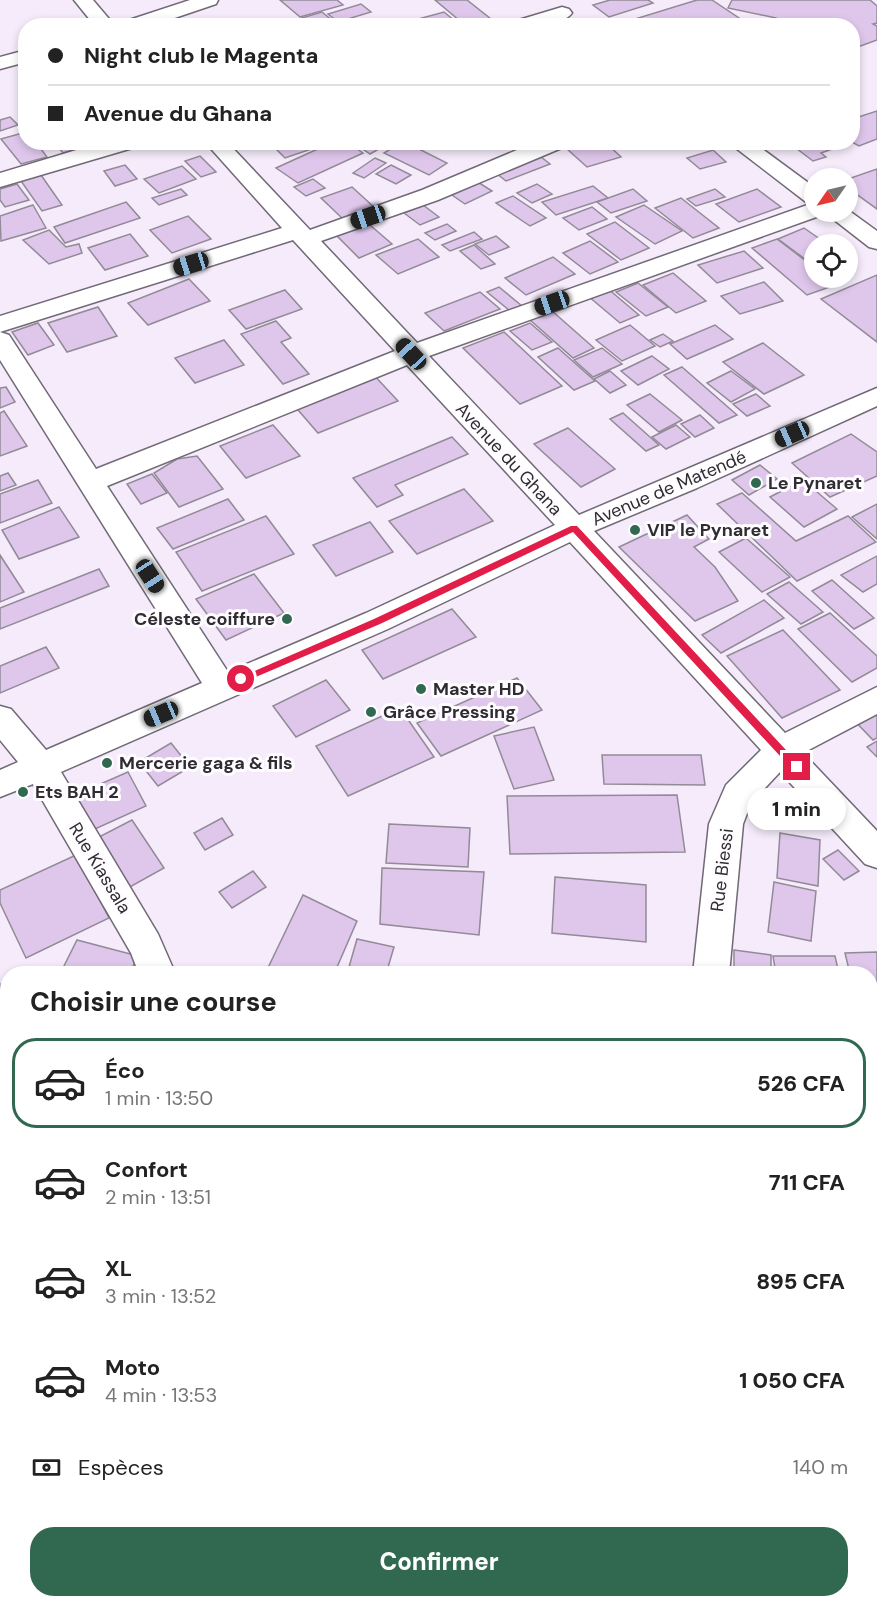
<!DOCTYPE html>
<html lang="fr">
<head>
<meta charset="utf-8">
<style>
  :root { --surface:#fff; --page:#f2f2f2; --text:#222; --muted:#767676; --line:#e0e0e0; --accent:#306850 }
  body { margin:0; font-family:"DM Sans",sans-serif; background:var(--page); color:var(--text); height:100vh; display:flex; flex-direction:column; font-size:22px; white-space:nowrap }
  * { box-sizing:border-box; margin:0 }
  p { font-size:20px; color:var(--muted) }
  .icon { flex:none; width:33px; height:33px; fill:none; stroke:currentColor; stroke-width:2; stroke-linecap:round; stroke-linejoin:round }
  .map { position:relative; flex:1; overflow:hidden }
  .panel { position:absolute; left:0px; top:966px; width:878px; height:642px; display:flex; flex-direction:column; background:var(--surface); border-radius:24px 24px 0 0; box-shadow:0 3px 9px #0003 }
  .panel>* { flex:none }
  .hud { position:absolute; left:18px; top:18px; width:842px; height:132px; border-radius:24px; box-shadow:0 3px 9px #0003; display:grid; align-content:center; height:132px; padding:0 30px; background:var(--surface) }
  .needle { width:39px; rotate:236deg }
  .tools { position:absolute; left:804px; top:168px; display:grid; gap:12px }
  .tools a { display:grid; place-items:center; width:54px; height:54px; border-radius:50%; background:var(--surface); box-shadow:0 3px 9px #0003; font-size:30px }
  .end { position:absolute; width:27px; height:27px; margin:-14px; border:8px solid #e11d48; background:#fff; box-shadow:0 0 0 3px #fff }
  .from { border-radius:50% }
  .bubble { position:absolute; height:42px; border-radius:21px; background:var(--surface); box-shadow:0 3px 9px #0003; font-size:20px; font-weight:800; line-height:42px; text-align:center }
  .car { position:absolute; width:18px; height:36px; margin:-18px -9px; border-radius:8px; box-shadow:0 0 4px 2px #0007; background:linear-gradient(#222 24%,#8ab4d8 0 40%,#222 0 76%,#8ab4d8 0 86%,#222 0) }
  .hud b { display:flex; align-items:center; gap:21px; height:57px; font-size:22px }
  .hud b+b { border-top:2px solid var(--line) }
  .hud i { width:15px; height:15px; background:var(--text) }
  ul { padding:0; list-style:none }
  li { display:flex; align-items:center; gap:18px; height:90px; margin:0 12px 9px; padding:0 18px; border:3px solid transparent; border-radius:24px }
  li div { flex:1 }
  li b { display:block; font-size:22px }
  li em { font-style:normal; font-weight:800 }
  li.active { border-color:var(--accent) }
  li>.icon { width:54px; height:54px; stroke-width:1.5 }
  h2 { padding:0 30px; font-size:27px; line-height:72px }
  .pay { display:flex; align-items:center; gap:15px; height:66px; padding:0 30px; font-size:22px }
  .pay p { margin-inline-start:auto }
  .primary-button { display:flex; gap:12px; margin-top:auto; padding:12px 30px }
  .primary-button a { flex:1; height:69px; border-radius:24px; background:var(--accent); color:#fff; font-size:24px; font-weight:800; line-height:69px; text-align:center }
  .map>svg:first-child { display:block }
  .building { fill:#dfc7ec; stroke:#928a97; stroke-width:1.5 }
  .lines { fill:none; stroke-linecap:round; stroke-linejoin:round }
  .minor-casing { stroke:#716976; stroke-width:3 }
  .minor { fill:#fff; fill-rule:evenodd }
  .route { fill:#e11d48 }
  .poi-dot { fill:#306850; stroke:#fefcff; stroke-width:2 }
  .labels { text-anchor:middle; dominant-baseline:central; stroke-width:6; stroke-linejoin:round; paint-order:stroke }
  .street-label { font-size:18px; fill:#302d32; stroke:#fefcff }
  .poi-label { font-size:18px; font-weight:bold; fill:#302d32; stroke:#fefcff; text-anchor:start }
</style>
</head>
<body>
<div class="map">
<svg width="877" height="1608" viewBox="0 0 877 1608">
  <rect width="100%" height="100%" fill="#f5ebfa"/>
  <g class="building">
    <polygon points="280,0 337,0 343,5 300,17"/>
    <polygon points="435,0 467,0 496,23 466,26"/>
    <polygon points="610,0 648,0 653,3 609,17 593,5"/>
    <polygon points="697,0 712,0 745,22 733,26 643,26 635,19"/>
    <polygon points="732,0 870,0 877,6 877,23 873,24 877,26 877,40 858,47 852,43 852,26 789,26 776,18 728,8"/>
    <polygon points="361,4 371,12 338,22 328,14"/>
    <polygon points="322,12 334,22 322,26 305,26 298,19"/>
    <polygon points="444,12 461,26 400,24"/>
    <polygon points="179,18 187,26 155,26"/>
    <polygon points="293,19 301,26 270,26"/>
    <polygon points="877,111 877,139 859,146 852,142 852,119"/>
    <polygon points="10,117 18,125 0,131 0,120"/>
    <polygon points="26,132 26,142 36,142 47,157 21,164 1,139"/>
    <polygon points="54,142 96,142 96,143 63,153"/>
    <polygon points="284,142 329,142 329,143 285,158 273,146"/>
    <polygon points="333,142 347,142 363,153 298,183 276,168"/>
    <polygon points="353,142 391,142 370,154"/>
    <polygon points="402,142 405,142 447,163 429,175 384,153"/>
    <polygon points="420,142 446,142 436,149"/>
    <polygon points="583,142 605,142 621,157 587,167 566,148"/>
    <polygon points="788,142 852,142 821,153 826,157 813,161"/>
    <polygon points="713,150 726,162 700,169 687,158"/>
    <polygon points="536,153 550,164 506,181 492,170"/>
    <polygon points="200,156 216,172 201,177 185,161"/>
    <polygon points="375,158 386,163 364,178 353,173"/>
    <polygon points="125,165 137,179 115,186 104,171"/>
    <polygon points="391,165 411,175 396,184 376,174"/>
    <polygon points="182,166 196,179 159,193 144,179"/>
    <polygon points="877,169 877,209 848,188 848,179"/>
    <polygon points="41,175 62,205 42,211 21,181"/>
    <polygon points="313,179 325,188 306,196 294,187"/>
    <polygon points="473,179 492,191 465,204 446,191"/>
    <polygon points="17,184 29,200 5,207 0,200 0,189"/>
    <polygon points="537,184 552,194 532,203 517,193"/>
    <polygon points="593,186 608,198 556,215 542,202"/>
    <polygon points="352,187 375,208 344,220 321,198"/>
    <polygon points="181,189 187,195 159,205 152,198"/>
    <polygon points="633,189 647,201 611,213 597,202"/>
    <polygon points="715,189 725,197 696,206 687,199"/>
    <polygon points="757,189 781,207 739,222 716,204"/>
    <polygon points="513,196 546,218 530,226 496,203"/>
    <polygon points="681,198 719,228 693,238 655,208"/>
    <polygon points="126,202 140,218 65,243 54,227"/>
    <polygon points="33,205 46,228 1,241 0,216"/>
    <polygon points="423,205 439,217 420,225 404,213"/>
    <polygon points="644,205 682,231 655,244 616,217"/>
    <polygon points="592,207 607,219 579,230 563,218"/>
    <polygon points="188,216 211,239 172,253 150,230"/>
    <polygon points="363,219 392,244 359,258 332,231"/>
    <polygon points="615,222 649,248 621,260 587,234"/>
    <polygon points="447,224 456,231 435,240 425,233"/>
    <polygon points="804,228 827,244 814,244 814,259 809,262 778,239"/>
    <polygon points="49,230 66,247 79,244 82,253 49,264 23,240"/>
    <polygon points="474,232 482,239 450,251 442,245"/>
    <polygon points="130,234 148,256 105,270 88,248"/>
    <polygon points="496,236 509,247 489,255 475,244"/>
    <polygon points="418,239 439,257 398,274 376,255"/>
    <polygon points="777,239 810,264 814,262 814,278 835,278 841,283 807,295 752,248"/>
    <polygon points="590,241 618,262 590,274 563,253"/>
    <polygon points="474,245 495,264 481,269 460,251"/>
    <polygon points="744,251 763,268 717,283 698,265"/>
    <polygon points="553,257 575,274 526,295 505,278"/>
    <polygon points="673,273 706,301 676,313 643,285"/>
    <polygon points="877,275 877,342 821,299"/>
    <polygon points="189,279 210,301 148,325 128,303"/>
    <polygon points="764,282 783,301 740,314 721,296"/>
    <polygon points="638,283 668,307 646,316 616,292"/>
    <polygon points="499,287 522,306 510,311 487,292"/>
    <polygon points="607,288 639,315 620,323 588,296"/>
    <polygon points="285,290 302,309 246,329 229,310"/>
    <polygon points="480,292 500,309 444,331 425,313"/>
    <polygon points="98,307 117,336 67,352 48,323"/>
    <polygon points="551,310 594,348 573,358 529,319"/>
    <polygon points="276,321 291,338 281,342 309,374 283,384 241,334"/>
    <polygon points="38,323 54,345 28,355 12,332"/>
    <polygon points="530,323 552,342 532,350 510,331"/>
    <polygon points="630,325 655,346 622,361 596,340"/>
    <polygon points="715,325 733,339 687,359 670,344"/>
    <polygon points="504,332 562,386 520,404 463,348"/>
    <polygon points="663,334 673,341 660,347 650,340"/>
    <polygon points="224,340 244,365 195,383 175,358"/>
    <polygon points="763,343 804,375 764,394 723,362"/>
    <polygon points="558,348 595,381 574,390 538,357"/>
    <polygon points="602,348 622,364 593,377 574,360"/>
    <polygon points="652,356 669,369 638,385 621,371"/>
    <polygon points="682,367 737,415 719,423 664,375"/>
    <polygon points="610,371 626,385 610,393 594,379"/>
    <polygon points="731,371 755,389 731,402 707,383"/>
    <polygon points="371,372 398,401 318,433 292,403"/>
    <polygon points="6,387 15,402 0,408 0,388"/>
    <polygon points="650,394 682,420 659,432 627,405"/>
    <polygon points="756,394 770,406 747,416 733,404"/>
    <polygon points="4,411 27,446 0,456 0,413"/>
    <polygon points="623,413 659,445 646,451 610,419"/>
    <polygon points="700,415 714,428 695,437 681,424"/>
    <polygon points="273,425 300,456 246,478 220,446"/>
    <polygon points="676,425 690,437 666,449 652,437"/>
    <polygon points="568,428 615,469 581,487 534,444"/>
    <polygon points="851,434 877,452 877,476 830,497 792,463"/>
    <polygon points="452,437 468,454 395,485 403,495 377,507 353,478"/>
    <polygon points="197,456 223,489 179,507 154,473 177,459"/>
    <polygon points="760,465 777,479 749,495 732,480"/>
    <polygon points="8,473 16,485 0,491 0,476"/>
    <polygon points="152,474 167,493 141,504 127,484"/>
    <polygon points="38,480 52,503 0,523 0,494"/>
    <polygon points="803,480 837,509 804,527 770,497"/>
    <polygon points="464,489 493,521 417,554 389,521"/>
    <polygon points="742,493 796,541 848,516 876,542 797,581 717,504"/>
    <polygon points="228,499 244,520 173,549 157,528"/>
    <polygon points="877,504 877,539 852,517"/>
    <polygon points="59,507 79,537 19,559 2,530"/>
    <polygon points="687,515 709,539 694,547 715,567 738,601 695,621 619,547"/>
    <polygon points="266,516 294,554 202,591 176,552"/>
    <polygon points="370,522 393,552 336,576 313,545"/>
    <polygon points="746,538 790,577 762,592 719,552"/>
    <polygon points="0,555 24,592 0,602"/>
    <polygon points="877,556 877,584 863,592 841,575"/>
    <polygon points="99,569 109,586 0,629 0,608"/>
    <polygon points="254,574 284,613 226,640 196,599"/>
    <polygon points="832,580 874,618 854,629 812,591"/>
    <polygon points="789,582 823,612 801,624 767,594"/>
    <polygon points="764,600 784,618 721,653 702,635"/>
    <polygon points="452,609 476,637 383,679 362,650"/>
    <polygon points="830,613 877,656 877,668 852,682 798,629"/>
    <polygon points="783,630 840,690 782,718 727,656"/>
    <polygon points="46,647 59,668 0,693 0,666"/>
    <polygon points="517,678 542,710 441,756 417,723"/>
    <polygon points="326,680 350,710 296,737 273,706"/>
    <polygon points="400,708 434,757 348,796 316,746"/>
    <polygon points="877,712 877,738 873,740 849,715"/>
    <polygon points="534,727 554,780 514,789 494,736"/>
    <polygon points="877,741 877,757 867,747"/>
    <polygon points="171,743 190,767 158,786 139,762"/>
    <polygon points="602,755 701,755 705,785 604,784"/>
    <polygon points="128,772 146,806 86,833 68,798"/>
    <polygon points="677,795 685,852 510,854 507,796"/>
    <polygon points="222,818 233,835 205,850 194,833"/>
    <polygon points="132,820 164,868 128,888 97,838"/>
    <polygon points="389,824 470,828 468,867 386,863"/>
    <polygon points="780,833 820,840 818,886 777,878"/>
    <polygon points="838,850 859,871 844,880 823,859"/>
    <polygon points="76,855 109,918 26,958 0,903 0,890"/>
    <polygon points="382,868 484,872 479,935 380,924"/>
    <polygon points="253,871 266,887 232,908 219,892"/>
    <polygon points="555,877 646,885 646,942 552,933"/>
    <polygon points="774,882 816,891 811,941 768,932"/>
    <polygon points="303,895 357,921 334,974 265,974"/>
    <polygon points="357,939 394,947 386,974 347,974"/>
    <polygon points="77,940 138,956 129,974 60,974"/>
    <polygon points="734,950 771,955 771,974 734,972"/>
    <polygon points="877,952 877,1023 870,1023 870,974 850,974 845,953"/>
    <polygon points="773,956 835,956 839,974 776,974"/>
    <polygon points="0,984 8,993 8,1015 0,1018"/>
    <polygon points="870,1056 877,1057 877,1087 870,1086"/>
    <polygon points="0,1066 8,1067 8,1120 0,1119"/>
    <polygon points="0,1126 8,1127 8,1175 0,1174"/>
    <polygon points="0,1180 8,1181 7,1302 0,1300"/>
    <polygon points="877,1205 877,1250 870,1224 870,1206"/>
    <polygon points="870,1403 877,1404 877,1455 870,1453"/>
    <polygon points="223,1600 257,1600 270,1608 220,1608"/>
    <polygon points="445,1600 581,1600 580,1608 468,1608"/>
    <polygon points="581,1600 620,1600 619,1608 579,1608"/>
    <polygon points="674,1600 680,1600 707,1608 674,1608"/>
    <polygon points="797,1600 855,1600 856,1608 798,1608"/>
  </g>
  <g class="lines">
    <g class="minor-casing">
      <g id="minor">
        <polygon points="74,0 93,0 115,26 95,26"/>
        <polygon points="190,0 218,0 216,4 151,26 121,26 123,22"/>
        <path d="M562 7 569 9 572 13C562 27 526 26 510 26L512 22Z"/>
        <polygon points="26,50 26,62 0,69 0,57"/>
        <polygon points="103,142 138,142 136,147 0,187 0,173"/>
        <path d="M205 142H227L310 230 422 190 536 142H566L564 147 438 200 321 241 417 343 813 203 806 202 728 142H753L814 187V212L848 210 877 231V249L869 247 824 212 822 215 429 356 579 515 877 388V406L697 488 594 531 785 733 877 687V714L803 753 877 831V868L865 864 780 772 751 803 743 824 729 974H693L709 824 726 785 761 750 570 542 388 629 61 772 158 934 172 966V974H136V966L131 953 33 784 0 797V770L18 762 0 740V706L11 709 46 750 202 683 0 360V332L9 335 96 469 395 351 293 240 0 332V316L282 228ZM407 365 555 525 366 613 228 672 107 486Z"/>
        <polygon points="870,1159 877,1160 877,1200 870,1199"/>
        <polygon points="8,1345 8,1406 0,1409 0,1348"/>
        <polygon points="625,1600 672,1600 672,1608 624,1608"/>
      </g>
    </g>
    <use href="#minor" class="minor"/>
  </g>
  <polygon class="route" points="571,526 577,526 800,765 800,770 793,770 573,532 380,624 244,682 241,683 236,679 374,619"/>
  <g class="poi-dot">
    <circle cx="756" cy="483" r="6"/>
    <circle cx="635" cy="530" r="6"/>
    <circle cx="287" cy="619" r="6"/>
    <circle cx="421" cy="689" r="6"/>
    <circle cx="371" cy="712" r="6"/>
    <circle cx="107" cy="763" r="6"/>
    <circle cx="23" cy="792" r="6"/>
  </g>
  <g class="labels">
    <g class="street-label">
      <text transform="translate(509 459) rotate(47)">Avenue du Ghana</text>
      <text transform="translate(669 488) rotate(-23)">Avenue de Matendé</text>
      <text transform="translate(100 868) rotate(59)">Rue Kiassala</text>
      <text transform="translate(722 870) rotate(-83)">Rue Biessi</text>
    </g>
    <g class="poi-label">
      <text x="768" y="483">Le Pynaret</text>
      <text x="647" y="530">VIP le Pynaret</text>
      <text x="275" y="619" text-anchor="end">Céleste coiffure</text>
      <text x="433" y="689">Master HD</text>
      <text x="383" y="712">Grâce Pressing</text>
      <text x="119" y="763">Mercerie gaga &amp; fils</text>
      <text x="35" y="792">Ets BAH 2</text>
    </g>
  </g>
</svg>
<div class="tools">
<a><svg class="needle" viewBox="-14 -14 28 28"><path d="M0-13l5 13h-10z" fill="#e53935"/><path d="M0 13l5-13h-10z" fill="#767676"/></svg></a>
<a><svg class="icon" aria-label="locate" viewBox="0 0 24 24"><circle cx="12" cy="12" r="6"/><path d="M12 2v4M12 18v4M2 12h4M18 12h4"/></svg></a>
</div>
<i class="end from" style="left:241px;top:679px"></i>
<i class="end" style="left:797px;top:767px"></i>
<div class="bubble" style="left:747px;top:788px;width:99px">1 min</div>
<i class="car" style="left:368px;top:217px;rotate:251deg"></i>
<i class="car" style="left:191px;top:264px;rotate:253deg"></i>
<i class="car" style="left:552px;top:303px;rotate:251deg"></i>
<i class="car" style="left:411px;top:354px;rotate:317deg"></i>
<i class="car" style="left:792px;top:434px;rotate:246deg"></i>
<i class="car" style="left:150px;top:576px;rotate:147deg"></i>
<i class="car" style="left:161px;top:714px;rotate:247deg"></i>
<div class="hud">
<b><i class="from"></i>Night club le Magenta</b>
<b><i></i>Avenue du Ghana</b>
</div>
<section class="panel">
<h2>Choisir une course</h2>
<ul>
<li class="active"><svg class="icon" aria-label="car" viewBox="0 0 24 24"><path d="M5 17H2v-5l4-1 3-4h7l3 4 3 1v5h-3M9 17h6M6 11h13"/><circle cx="7" cy="17" r="2"/><circle cx="17" cy="17" r="2"/></svg><div><b>Éco</b><p>1 min · 13:50</p></div><em>526 CFA</em></li>
<li><svg class="icon" aria-label="car" viewBox="0 0 24 24"><path d="M5 17H2v-5l4-1 3-4h7l3 4 3 1v5h-3M9 17h6M6 11h13"/><circle cx="7" cy="17" r="2"/><circle cx="17" cy="17" r="2"/></svg><div><b>Confort</b><p>2 min · 13:51</p></div><em>711 CFA</em></li>
<li><svg class="icon" aria-label="car" viewBox="0 0 24 24"><path d="M5 17H2v-5l4-1 3-4h7l3 4 3 1v5h-3M9 17h6M6 11h13"/><circle cx="7" cy="17" r="2"/><circle cx="17" cy="17" r="2"/></svg><div><b>XL</b><p>3 min · 13:52</p></div><em>895 CFA</em></li>
<li><svg class="icon" aria-label="car" viewBox="0 0 24 24"><path d="M5 17H2v-5l4-1 3-4h7l3 4 3 1v5h-3M9 17h6M6 11h13"/><circle cx="7" cy="17" r="2"/><circle cx="17" cy="17" r="2"/></svg><div><b>Moto</b><p>4 min · 13:53</p></div><em>1 050 CFA</em></li>
</ul>
<div class="pay"><svg class="icon" aria-label="cash" viewBox="0 0 24 24"><path d="M3 7h18v10H3z"/><circle cx="12" cy="12" r="2"/></svg>Espèces<p>140 m</p></div>
<div class="primary-button"><a>Confirmer</a></div>
</section>
</div>
</body>
</html>
